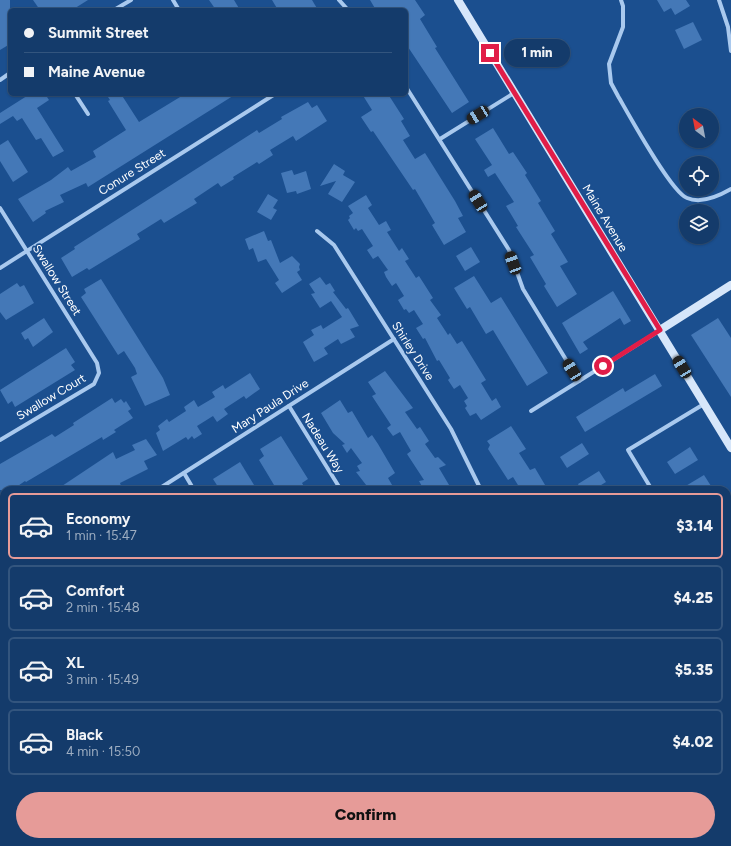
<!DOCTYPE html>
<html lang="en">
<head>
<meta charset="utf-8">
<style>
  :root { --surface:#143b6b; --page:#214673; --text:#f1f3f6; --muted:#9dadc1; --line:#33557e; --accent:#e69b98 }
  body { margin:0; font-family:Figtree,sans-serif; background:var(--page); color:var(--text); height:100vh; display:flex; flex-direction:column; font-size:15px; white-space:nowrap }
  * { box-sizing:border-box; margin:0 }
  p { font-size:13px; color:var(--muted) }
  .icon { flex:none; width:22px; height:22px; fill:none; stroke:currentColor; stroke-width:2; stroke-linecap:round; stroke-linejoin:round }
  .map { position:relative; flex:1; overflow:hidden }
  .details { position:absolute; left:0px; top:486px; width:731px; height:360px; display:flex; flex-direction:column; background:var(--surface); border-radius:12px 12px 0 0; box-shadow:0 1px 3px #0004,0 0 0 1px var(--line) }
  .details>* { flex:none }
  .guide { position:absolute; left:8px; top:8px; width:400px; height:88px; border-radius:6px; box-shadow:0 1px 3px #0004,0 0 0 1px var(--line); display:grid; align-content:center; height:88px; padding:0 16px; background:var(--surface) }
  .needle { width:26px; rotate:328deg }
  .fabs { position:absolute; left:679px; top:108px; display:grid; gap:8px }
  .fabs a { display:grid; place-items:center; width:40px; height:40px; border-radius:50%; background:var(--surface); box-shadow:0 1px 3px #0004,0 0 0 1px var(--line); font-size:20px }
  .end { position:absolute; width:18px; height:18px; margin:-9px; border:5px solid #e11d48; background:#fff; box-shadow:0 0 0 2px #fff }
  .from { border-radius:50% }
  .bubble { position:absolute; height:28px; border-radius:14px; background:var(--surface); box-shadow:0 1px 3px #0004,0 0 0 1px var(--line); font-size:13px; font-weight:800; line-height:28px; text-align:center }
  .car { position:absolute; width:12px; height:24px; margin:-12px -6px; border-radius:5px; box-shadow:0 0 3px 1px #0007; background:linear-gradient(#222 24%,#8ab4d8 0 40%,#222 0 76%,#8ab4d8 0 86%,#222 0) }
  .guide b { display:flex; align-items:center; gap:14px; height:38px; font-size:15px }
  .guide b+b { border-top:1px solid var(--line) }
  .guide i { width:10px; height:10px; background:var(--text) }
  ul { padding:7px 0 0; list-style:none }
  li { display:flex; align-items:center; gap:12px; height:66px; margin:0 8px 6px; padding:0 8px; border:2px solid var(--line); border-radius:6px }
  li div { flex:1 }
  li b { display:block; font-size:15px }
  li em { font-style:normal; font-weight:800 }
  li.active { border-color:var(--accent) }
  li>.icon { width:36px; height:36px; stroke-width:1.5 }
  .action { display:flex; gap:8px; margin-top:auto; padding:8px 16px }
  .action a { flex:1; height:46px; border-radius:24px; background:var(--accent); color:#111; font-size:16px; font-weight:800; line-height:46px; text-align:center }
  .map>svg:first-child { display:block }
  .building { fill:#4478b7 }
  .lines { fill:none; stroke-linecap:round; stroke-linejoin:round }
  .street { stroke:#a9c9ee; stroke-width:4 }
  .secondary { stroke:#d6e6fa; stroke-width:8 }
  .route { stroke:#e11d48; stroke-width:5 }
  .labels { text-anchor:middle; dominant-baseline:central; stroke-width:3.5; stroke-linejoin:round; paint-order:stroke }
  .street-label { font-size:12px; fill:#fff; stroke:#1b4f8f }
</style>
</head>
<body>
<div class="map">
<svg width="731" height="846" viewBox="0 0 731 846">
  <rect width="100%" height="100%" fill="#1b4f8f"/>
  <g class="building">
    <polygon points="0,0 10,0 10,44 0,50"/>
    <polygon points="33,0 88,0 72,10 40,10"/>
    <polygon points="209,0 234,0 240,10 216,10"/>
    <polygon points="272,0 312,0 318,10 278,10"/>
    <polygon points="370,0 415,0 425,15 420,19 437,47 435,48 469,102 452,113 406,44 406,10 376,10"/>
    <polygon points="657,0 686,0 690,6 675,15 671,8 664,12"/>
    <polygon points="693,22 702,40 684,49 675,30"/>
    <polygon points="30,94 45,94 49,100 37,108 64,151 53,157 41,138 36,140 22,118 17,121 13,116 0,124 0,113"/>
    <polygon points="106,94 121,94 139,122 185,94 236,94 88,187 86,183 60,195 64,202 45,211 46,213 33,222 18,199 51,180 68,167 71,171 96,157 93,151 126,130 108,101 110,100"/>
    <polygon points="362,94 388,94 404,119 401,121 410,136 403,140 415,159 425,153 455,201 463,216 458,218 466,232 444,245 432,225 435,223 415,189 413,190 373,131 371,132 361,117 372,110"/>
    <polygon points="308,102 312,108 317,105 327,121 296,141 293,136 270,150 273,155 259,164 257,162 233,177 234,179 221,187 218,183 194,199 197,203 164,223 161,219 137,234 140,239 89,270 87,268 72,277 61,258 75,249 74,247 257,130 259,133 282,119 281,117"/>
    <polygon points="493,128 509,154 513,152 527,173 525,175 541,201 538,203 555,231 551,234 568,262 560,266 577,294 557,307 544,286 546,284 530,257 534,255 516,227 518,226 506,206 514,202 495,173 488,177 484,170 492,165 475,139"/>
    <polygon points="8,140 28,172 13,182 0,161 0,145"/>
    <polygon points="334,164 345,171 343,175 355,182 342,202 328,194 336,181 320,186"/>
    <polygon points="292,170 294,175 306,171 311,189 297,194 296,191 287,193 281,173"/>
    <polygon points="268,194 278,200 273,208 277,210 271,220 257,212"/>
    <polygon points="366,195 372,205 368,208 379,225 386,221 391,230 387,232 399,251 402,248 409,259 405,261 416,278 419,276 433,298 430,300 441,315 437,318 448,335 450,333 457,344 462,341 486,380 481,383 492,401 496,398 501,407 481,420 476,413 470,416 465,408 467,406 464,401 468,398 460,385 454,389 448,380 450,378 439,360 437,361 425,338 423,339 416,328 423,324 414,310 409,313 406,309 404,310 398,300 404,296 396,283 392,286 386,277 384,272 388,270 378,256 373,259 367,250 373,246 362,229 358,231 356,228 354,230 348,220 350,218 349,216 353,213 348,206"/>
    <polygon points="264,231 268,241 271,240 280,263 292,256 300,264 299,267 300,270 297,272 302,280 282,293 275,283 279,280 266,259 258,262 253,248 249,250 245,239"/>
    <polygon points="471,247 480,262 465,271 456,256"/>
    <polygon points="474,276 491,303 501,297 548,373 527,386 493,330 486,334 470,307 467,309 454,288"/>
    <polygon points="320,277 326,285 330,283 335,291 333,292 346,309 348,308 359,326 350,329 355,337 341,344 338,339 324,348 328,354 314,362 303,342 314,335 311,330 321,325 323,329 342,317 331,301 320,308 311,294 315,293 309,284"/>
    <polygon points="101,279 163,378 170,395 145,406 131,377 137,374 135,368 124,351 118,355 81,297 86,293 84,289"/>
    <polygon points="17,283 20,287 24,285 34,303 6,320 0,312 0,294"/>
    <polygon points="613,291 631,321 624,325 620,318 597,333 583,342 588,349 580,354 562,323"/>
    <polygon points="44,318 53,332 33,347 28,338 25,340 21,333"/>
    <polygon points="718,318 731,338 731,397 691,335"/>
    <polygon points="66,348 75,362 71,365 75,370 15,407 12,401 8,404 0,390"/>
    <polygon points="385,371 413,408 405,412 417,429 420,427 429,441 425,444 435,458 438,457 446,465 439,468 452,490 424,490 419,481 424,480 407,454 411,451 400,432 393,436 387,428 391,425 372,396 376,394 368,382"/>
    <polygon points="250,373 260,389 246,399 244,396 224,409 228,414 217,422 213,416 197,426 202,434 194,439 192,436 188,440 186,437 163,451 156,433 160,430 158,426 167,419 169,422 186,411 184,407 194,400 198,407 215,397 212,392 223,385 225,389"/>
    <polygon points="655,374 662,386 585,432 576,417 623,388 625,392"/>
    <polygon points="112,398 115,403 121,399 124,403 126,401 131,409 128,411 133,418 114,430 116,432 103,440 102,437 26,482 25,481 12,490 0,490 0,464 52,434 55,437 74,425 73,423"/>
    <polygon points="340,400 348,413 352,411 368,438 372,435 378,444 395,473 388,478 395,490 370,490 356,472 360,471 357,466 362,463 351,448 347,453 342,445 345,444 333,433 321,413"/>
    <polygon points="511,426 526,449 519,453 530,470 535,468 548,490 521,490 513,477 508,480 488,449 490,445 487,441"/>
    <polygon points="281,436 308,479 302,483 306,490 277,490 259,460 264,456 260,449"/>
    <polygon points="146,439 157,455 144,461 148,469 120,483 121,486 115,490 56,490 113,452 116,459 135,450 132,445"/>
    <polygon points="582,443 589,454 567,468 560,457"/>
    <polygon points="690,447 698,460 675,474 667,462"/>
    <polygon points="240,462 257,490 220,490 213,479"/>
    <polygon points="599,471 606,482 593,490 581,490 578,484"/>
    <polygon points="704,475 711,486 704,490 679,490"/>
  </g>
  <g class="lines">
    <g class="street">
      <polyline points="173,0 179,10"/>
      <polyline points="339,0 348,10"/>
      <path d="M621 0 623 6V27L609 64 611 83 618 96C629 115 671 192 687 198 701 204 719 196 731 189"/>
      <polyline points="719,0 728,27 731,51"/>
      <polyline points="114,10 131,0"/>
      <polyline points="0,80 10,73"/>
      <polyline points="406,87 509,250 523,289 579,381"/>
      <polyline points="75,94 88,114"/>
      <polyline points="440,139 514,93"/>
      <polyline points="0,208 97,363 99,373 94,384 0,440"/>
      <polyline points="317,231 334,245 451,429 481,490"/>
      <polyline points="0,268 275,94"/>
      <polyline points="289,406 341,490"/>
      <polyline points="531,411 659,331"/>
      <polyline points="184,473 194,490"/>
      <polyline points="157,490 394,339"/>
      <polyline points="652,490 628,450 704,404"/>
      <polyline points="0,586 4,584"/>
      <polyline points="727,587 731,585"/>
      <polyline points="262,842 265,846"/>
      <polyline points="707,842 710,846"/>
      <polyline points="289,846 296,842"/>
      <polyline points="528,846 531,842"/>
    </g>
    <g class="secondary">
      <polyline points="458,0 731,448"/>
      <polyline points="660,330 731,285"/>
      <polyline points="0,760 4,766"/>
      <polyline points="0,802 4,808"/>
      <polyline points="25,842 27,846"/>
      <polyline points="51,842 54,846"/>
    </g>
  </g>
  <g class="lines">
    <polyline class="route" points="490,53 660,330 603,366"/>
  </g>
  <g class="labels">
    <g class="street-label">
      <text transform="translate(132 172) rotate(-32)">Conure Street</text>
      <text transform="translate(605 218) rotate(59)">Maine Avenue</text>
      <text transform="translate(57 280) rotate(58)">Swallow Street</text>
      <text transform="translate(413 351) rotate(57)">Shirley Drive</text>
      <text transform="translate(51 397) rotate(-31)">Swallow Court</text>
      <text transform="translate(270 406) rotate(-33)">Mary Paula Drive</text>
      <text transform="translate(323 443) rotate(58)">Nadeau Way</text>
    </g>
  </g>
</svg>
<div class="fabs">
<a><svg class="needle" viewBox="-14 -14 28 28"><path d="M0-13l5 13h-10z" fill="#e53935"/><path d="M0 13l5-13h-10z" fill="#9dadc1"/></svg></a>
<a><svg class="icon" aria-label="locate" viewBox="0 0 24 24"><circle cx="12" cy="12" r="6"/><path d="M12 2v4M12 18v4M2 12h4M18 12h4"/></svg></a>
<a><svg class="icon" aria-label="layers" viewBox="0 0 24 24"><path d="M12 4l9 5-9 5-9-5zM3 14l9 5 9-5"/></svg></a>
</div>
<i class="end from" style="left:603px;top:366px"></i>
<i class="end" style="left:490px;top:53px"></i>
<div class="bubble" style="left:504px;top:39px;width:66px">1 min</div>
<i class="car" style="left:478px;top:115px;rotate:239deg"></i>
<i class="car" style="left:478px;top:201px;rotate:328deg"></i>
<i class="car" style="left:513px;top:263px;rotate:340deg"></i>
<i class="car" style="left:682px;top:367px;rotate:329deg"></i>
<i class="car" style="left:572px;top:370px;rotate:328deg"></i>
<div class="guide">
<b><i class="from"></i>Summit Street</b>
<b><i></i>Maine Avenue</b>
</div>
<section class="details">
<ul>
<li class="active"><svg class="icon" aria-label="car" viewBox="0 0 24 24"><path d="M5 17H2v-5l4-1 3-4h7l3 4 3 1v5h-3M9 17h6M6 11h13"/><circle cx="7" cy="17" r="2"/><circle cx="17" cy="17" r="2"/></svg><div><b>Economy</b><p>1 min · 15:47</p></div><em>$3.14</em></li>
<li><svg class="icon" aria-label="car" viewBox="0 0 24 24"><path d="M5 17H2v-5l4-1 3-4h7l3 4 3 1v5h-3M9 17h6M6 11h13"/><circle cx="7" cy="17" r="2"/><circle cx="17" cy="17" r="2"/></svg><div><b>Comfort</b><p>2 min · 15:48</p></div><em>$4.25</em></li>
<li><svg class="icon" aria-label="car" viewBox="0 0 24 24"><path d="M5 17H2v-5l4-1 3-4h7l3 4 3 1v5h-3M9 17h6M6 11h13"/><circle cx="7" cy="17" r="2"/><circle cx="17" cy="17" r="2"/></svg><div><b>XL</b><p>3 min · 15:49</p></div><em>$5.35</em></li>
<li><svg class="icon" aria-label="car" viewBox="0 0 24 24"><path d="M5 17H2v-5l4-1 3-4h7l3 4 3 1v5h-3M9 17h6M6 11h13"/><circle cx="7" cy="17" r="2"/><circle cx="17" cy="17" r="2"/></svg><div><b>Black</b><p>4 min · 15:50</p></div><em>$4.02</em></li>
</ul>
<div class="action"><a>Confirm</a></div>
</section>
</div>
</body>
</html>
